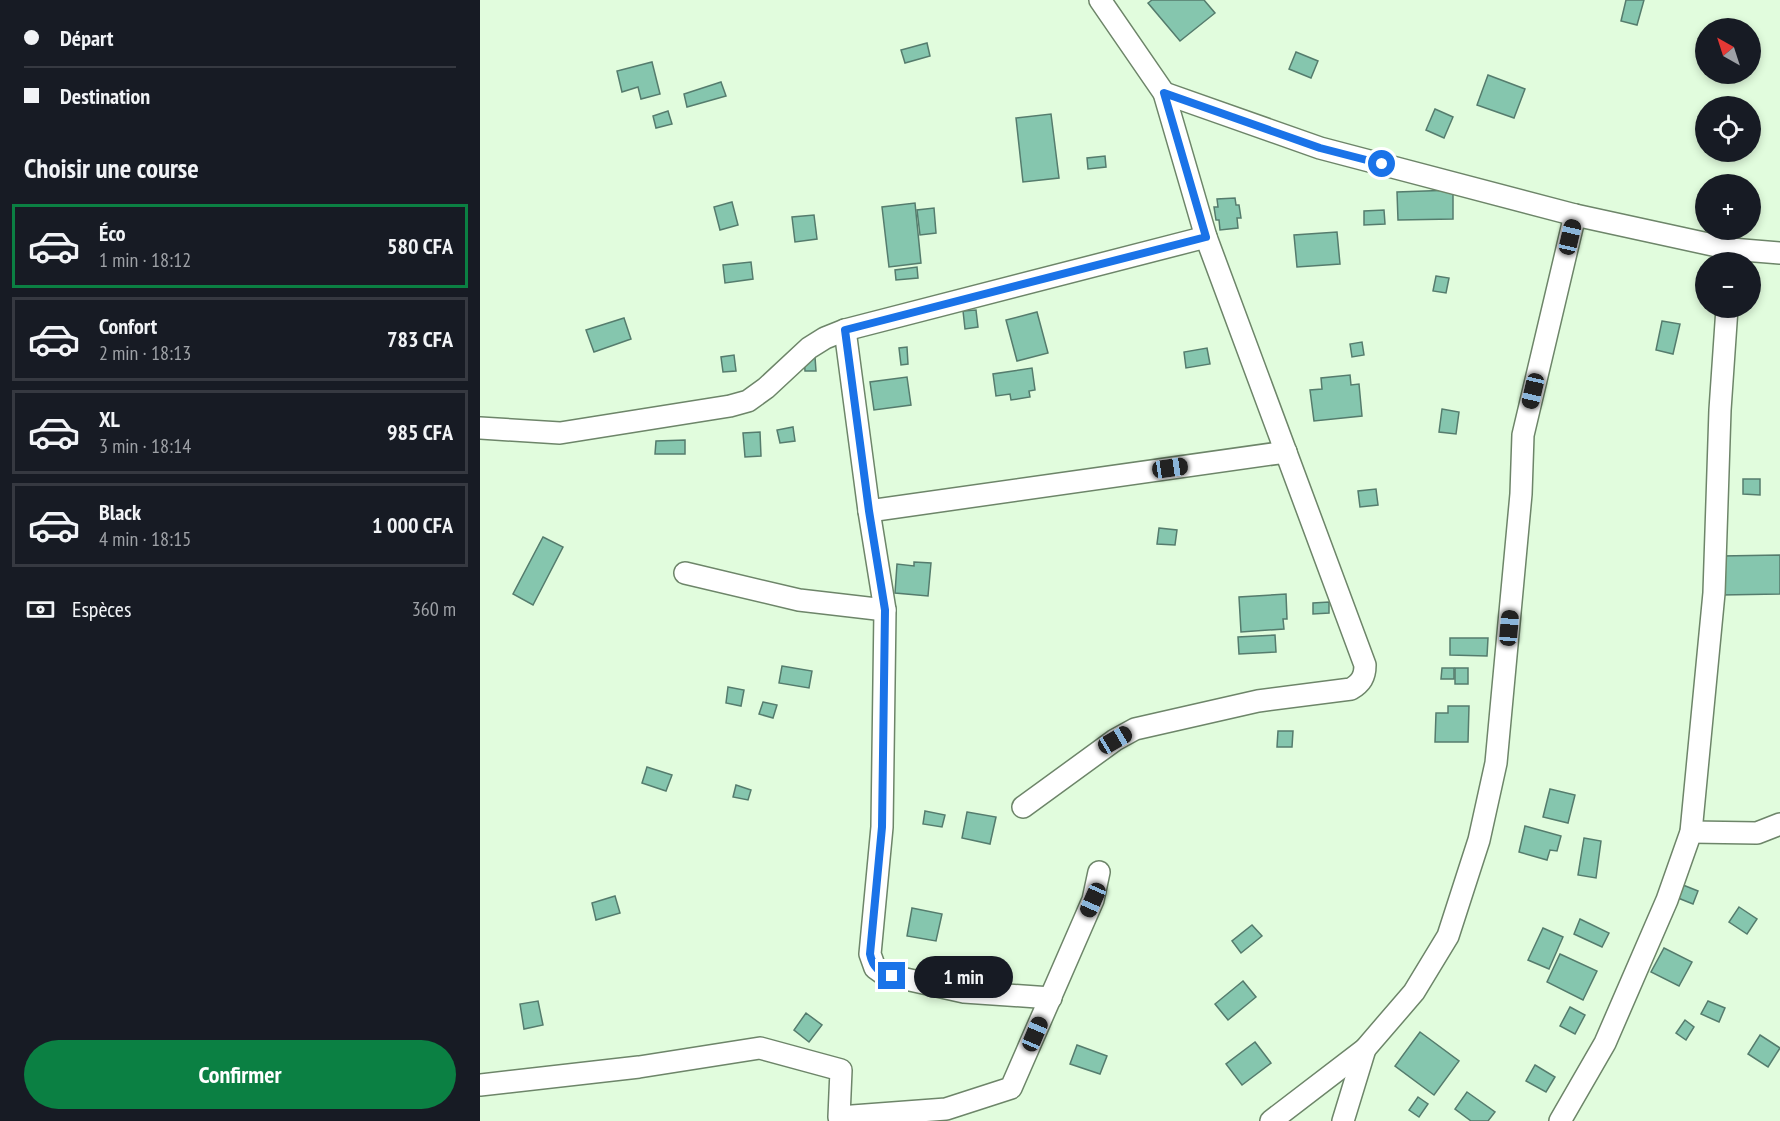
<!DOCTYPE html>
<html lang="fr">
<head>
<meta charset="utf-8">
<style>
  :root { --surface:#171b24; --page:#20242c; --text:#f1f3f6; --muted:#9ea1a6; --line:#363941; --accent:#0b8043 }
  body { margin:0; font-family:"PT Sans Narrow",sans-serif; background:var(--page); color:var(--text); height:100vh; display:flex; flex-direction:column; font-size:22px; white-space:nowrap }
  * { box-sizing:border-box; margin:0 }
  p { font-size:20px; color:var(--muted) }
  .icon { flex:none; width:33px; height:33px; fill:none; stroke:currentColor; stroke-width:2; stroke-linecap:round; stroke-linejoin:round }
  .map { position:relative; flex:1; overflow:hidden }
  .side { display:flex; flex-direction:column; background:var(--surface); width:480px }
  .side>* { flex:none }
  .guide { display:grid; align-content:center; height:132px; padding:0 24px; background:var(--surface) }
  .needle { width:39px; rotate:321deg }
  .fabs { position:absolute; left:1215px; top:18px; display:grid; gap:12px }
  .fabs a { display:grid; place-items:center; width:66px; height:66px; border-radius:50%; background:var(--surface); box-shadow:0 3px 9px #0003; font-size:30px }
  .end { position:absolute; width:27px; height:27px; margin:-14px; border:8px solid #1a73e8; background:#fff; box-shadow:0 0 0 3px #fff }
  .from { border-radius:50% }
  .bubble { position:absolute; height:42px; border-radius:21px; background:var(--surface); box-shadow:0 3px 9px #0003; font-size:20px; font-weight:600; line-height:42px; text-align:center }
  .car { position:absolute; width:18px; height:36px; margin:-18px -9px; border-radius:8px; box-shadow:0 0 4px 2px #0007; background:linear-gradient(#222 24%,#8ab4d8 0 40%,#222 0 76%,#8ab4d8 0 86%,#222 0) }
  .guide b { display:flex; align-items:center; gap:21px; height:57px; font-size:22px }
  .guide b+b { border-top:2px solid var(--line) }
  .guide i { width:15px; height:15px; background:var(--text) }
  ul { padding:0; list-style:none }
  li { display:flex; align-items:center; gap:18px; height:84px; margin:0 12px 9px; padding:0 12px; border:3px solid var(--line); border-radius:0px }
  li div { flex:1 }
  li b { display:block; font-size:22px }
  li em { font-style:normal; font-weight:600 }
  li.selected { border-color:var(--accent) }
  li>.icon { width:54px; height:54px; stroke-width:1.5 }
  h2 { padding:0 24px; font-size:27px; line-height:72px }
  .pay { display:flex; align-items:center; gap:15px; height:66px; padding:0 24px; font-size:22px }
  .pay p { margin-inline-start:auto }
  .button { display:flex; gap:12px; margin-top:auto; padding:12px 24px }
  .button a { flex:1; height:69px; border-radius:36px; background:var(--accent); color:#fff; font-size:24px; font-weight:600; line-height:69px; text-align:center }
  main { display:flex; flex:1; min-height:0 }
  .map>svg:first-child { display:block }
  .building { fill:#85c6ae; stroke:#557c6d; stroke-width:1.5 }
  .lines { fill:none; stroke-linecap:round; stroke-linejoin:round }
  .minor-casing { stroke:#6d8569; stroke-width:24 }
  .minor { stroke:#fff; stroke-width:21 }
  .route { stroke:#1a73e8; stroke-width:8 }
</style>
</head>
<body>
<main>
<section class="side">
<div class="guide">
<b><i class="from"></i>Départ</b>
<b><i></i>Destination</b>
</div>
<h2>Choisir une course</h2>
<ul>
<li class="selected"><svg class="icon" aria-label="car" viewBox="0 0 24 24"><path d="M5 17H2v-5l4-1 3-4h7l3 4 3 1v5h-3M9 17h6M6 11h13"/><circle cx="7" cy="17" r="2"/><circle cx="17" cy="17" r="2"/></svg><div><b>Éco</b><p>1 min · 18:12</p></div><em>580 CFA</em></li>
<li><svg class="icon" aria-label="car" viewBox="0 0 24 24"><path d="M5 17H2v-5l4-1 3-4h7l3 4 3 1v5h-3M9 17h6M6 11h13"/><circle cx="7" cy="17" r="2"/><circle cx="17" cy="17" r="2"/></svg><div><b>Confort</b><p>2 min · 18:13</p></div><em>783 CFA</em></li>
<li><svg class="icon" aria-label="car" viewBox="0 0 24 24"><path d="M5 17H2v-5l4-1 3-4h7l3 4 3 1v5h-3M9 17h6M6 11h13"/><circle cx="7" cy="17" r="2"/><circle cx="17" cy="17" r="2"/></svg><div><b>XL</b><p>3 min · 18:14</p></div><em>985 CFA</em></li>
<li><svg class="icon" aria-label="car" viewBox="0 0 24 24"><path d="M5 17H2v-5l4-1 3-4h7l3 4 3 1v5h-3M9 17h6M6 11h13"/><circle cx="7" cy="17" r="2"/><circle cx="17" cy="17" r="2"/></svg><div><b>Black</b><p>4 min · 18:15</p></div><em>1 000 CFA</em></li>
</ul>
<div class="pay"><svg class="icon" aria-label="cash" viewBox="0 0 24 24"><path d="M3 7h18v10H3z"/><circle cx="12" cy="12" r="2"/></svg>Espèces<p>360 m</p></div>
<div class="button"><a>Confirmer</a></div>
</section>
<div class="map">
<svg width="1300" height="1121" viewBox="0 0 1300 1121">
  <rect width="100%" height="100%" fill="#e1fcdd"/>
  <g class="building">
    <polygon points="672,0 724,0 735,13 700,41 668,3"/>
    <polygon points="1146,0 1164,0 1157,25 1141,21"/>
    <polygon points="447,43 450,56 425,63 421,50"/>
    <polygon points="816,52 838,61 831,78 809,69"/>
    <polygon points="172,62 180,94 161,99 158,87 142,92 137,71"/>
    <polygon points="1008,75 1045,89 1034,118 997,105"/>
    <polygon points="241,82 246,96 207,107 204,94"/>
    <polygon points="955,109 973,117 964,138 946,130"/>
    <polygon points="188,111 192,124 176,128 173,116"/>
    <polygon points="571,114 579,178 543,182 536,118"/>
    <polygon points="625,156 626,167 608,169 607,158"/>
    <polygon points="973,190 973,219 918,220 917,192"/>
    <polygon points="755,198 756,205 759,205 761,218 757,218 758,228 740,230 739,220 736,220 734,207 738,207 737,199"/>
    <polygon points="252,202 258,225 240,230 234,207"/>
    <polygon points="435,203 441,263 409,267 402,207"/>
    <polygon points="454,208 456,233 440,235 437,210"/>
    <polygon points="904,210 905,224 884,225 884,211"/>
    <polygon points="334,215 337,239 315,242 312,217"/>
    <polygon points="857,232 860,264 817,267 814,235"/>
    <polygon points="271,262 273,279 245,283 243,265"/>
    <polygon points="437,267 438,278 416,280 415,270"/>
    <polygon points="956,276 969,278 966,293 953,291"/>
    <polygon points="496,310 498,327 485,329 483,311"/>
    <polygon points="557,312 568,353 537,361 526,320"/>
    <polygon points="144,318 151,339 114,352 106,330"/>
    <polygon points="1182,321 1200,324 1193,354 1176,350"/>
    <polygon points="882,342 884,355 872,357 870,344"/>
    <polygon points="427,347 428,364 421,365 419,348"/>
    <polygon points="727,348 730,364 706,368 704,352"/>
    <polygon points="254,355 256,371 243,372 241,357"/>
    <polygon points="324,357 335,357 336,371 325,371"/>
    <polygon points="552,368 555,390 549,391 550,397 531,400 530,394 516,396 513,374"/>
    <polygon points="870,375 871,385 879,384 882,416 834,421 830,390 842,389 841,378"/>
    <polygon points="427,377 431,405 394,410 390,382"/>
    <polygon points="962,409 979,412 976,434 959,432"/>
    <polygon points="313,427 315,441 300,443 297,430"/>
    <polygon points="280,432 281,456 265,457 263,433"/>
    <polygon points="205,440 205,454 175,454 176,441"/>
    <polygon points="1263,479 1280,479 1280,495 1263,494"/>
    <polygon points="896,489 898,505 880,507 878,491"/>
    <polygon points="679,528 697,530 695,545 677,544"/>
    <polygon points="63,537 83,547 53,605 33,594"/>
    <polygon points="1300,555 1300,594 1241,595 1241,556"/>
    <polygon points="434,562 451,563 448,596 415,593 417,564 434,566"/>
    <polygon points="806,594 807,619 803,619 804,629 761,632 759,597"/>
    <polygon points="849,602 849,613 833,614 833,603"/>
    <polygon points="795,635 796,652 759,654 758,637"/>
    <polygon points="970,638 1008,638 1007,656 970,655"/>
    <polygon points="302,666 332,671 329,688 299,683"/>
    <polygon points="962,668 974,668 974,679 961,679"/>
    <rect x="975" y="668" width="13" height="16"/>
    <polygon points="248,687 264,690 261,706 246,703"/>
    <polygon points="283,702 297,705 293,718 279,714"/>
    <polygon points="968,706 989,706 988,742 955,742 956,713 968,713"/>
    <polygon points="798,731 813,731 812,747 797,747"/>
    <polygon points="167,767 192,775 186,791 162,783"/>
    <polygon points="256,785 271,790 268,800 253,797"/>
    <polygon points="1070,789 1095,795 1088,823 1063,817"/>
    <polygon points="445,811 465,815 462,827 443,824"/>
    <polygon points="487,812 516,817 510,844 482,838"/>
    <polygon points="1045,826 1081,836 1077,851 1070,850 1067,860 1039,852"/>
    <polygon points="1104,838 1121,841 1116,878 1098,875"/>
    <polygon points="1198,883 1218,891 1213,904 1193,896"/>
    <polygon points="135,896 140,913 116,920 112,903"/>
    <polygon points="1259,907 1277,919 1267,934 1249,922"/>
    <polygon points="432,908 462,914 456,941 427,936"/>
    <polygon points="1100,919 1129,933 1122,947 1094,934"/>
    <polygon points="772,925 782,936 761,953 752,941"/>
    <polygon points="1063,928 1083,937 1069,969 1048,960"/>
    <polygon points="1184,948 1212,962 1199,986 1171,972"/>
    <polygon points="1080,954 1117,971 1103,1000 1067,982"/>
    <polygon points="763,981 776,997 748,1020 735,1004"/>
    <polygon points="58,1001 63,1025 44,1029 40,1004"/>
    <polygon points="1228,1001 1245,1008 1239,1022 1221,1014"/>
    <polygon points="1090,1007 1105,1015 1095,1034 1080,1026"/>
    <polygon points="326,1013 342,1025 329,1042 314,1030"/>
    <polygon points="1205,1020 1214,1027 1206,1040 1196,1033"/>
    <polygon points="940,1032 979,1061 954,1095 915,1066"/>
    <polygon points="1280,1035 1300,1048 1288,1067 1268,1054"/>
    <polygon points="775,1042 791,1063 762,1085 746,1064"/>
    <polygon points="597,1045 627,1056 620,1074 590,1064"/>
    <polygon points="1055,1065 1075,1077 1066,1092 1046,1081"/>
    <polygon points="987,1092 1015,1112 1008,1121 991,1121 975,1109"/>
    <polygon points="938,1097 948,1104 939,1117 929,1110"/>
  </g>
  <g class="lines">
    <g class="minor-casing">
      <g id="minor">
        <polyline points="684,93 840,148 1095,215 1251,249 1300,253"/>
        <polyline points="365,330 389,511 405,610 402,827 390,954 395,968 402,973 412,976 484,992 571,998"/>
        <polyline points="0,428 80,433 250,406 268,401 286,388 329,348 345,338 365,330 726,237"/>
        <polyline points="389,511 806,452"/>
        <polyline points="205,573 319,600 405,610"/>
        <path d="M543 807 635 740 655 729 778 701 871 689C881 683 885 677 885 665L726 237 684 93 620 0"/>
        <polyline points="1211,832 1277,833 1300,824"/>
        <polyline points="0,1085 159,1067 280,1048 361,1070 359,1117 466,1109 531,1088 613,900 619,872"/>
        <polyline points="791,1121 885,1049 934,992 968,936 999,840 1016,763 1041,494 1043,435 1095,215"/>
        <polyline points="863,1121 885,1049"/>
        <polyline points="1080,1121 1125,1043 1187,900 1211,832 1234,593 1240,410 1247,308"/>
      </g>
    </g>
    <use href="#minor" class="minor"/>
  </g>
  <g class="lines">
    <path class="route" d="M412 976C399 972 393 968 390 954L402 827 405 610 389 511 365 330 726 237 684 93 840 148 902 164"/>
  </g>
</svg>
<div class="fabs">
<a><svg class="needle" viewBox="-14 -14 28 28"><path d="M0-13l5 13h-10z" fill="#e53935"/><path d="M0 13l5-13h-10z" fill="#9ea1a6"/></svg></a>
<a><svg class="icon" aria-label="locate" viewBox="0 0 24 24"><circle cx="12" cy="12" r="6"/><path d="M12 2v4M12 18v4M2 12h4M18 12h4"/></svg></a>
<a>+</a>
<a>−</a>
</div>
<i class="end from" style="left:902px;top:164px"></i>
<i class="end" style="left:412px;top:976px"></i>
<div class="bubble" style="left:434px;top:956px;width:99px">1 min</div>
<i class="car" style="left:1090px;top:237px;rotate:13deg"></i>
<i class="car" style="left:1053px;top:391px;rotate:193deg"></i>
<i class="car" style="left:690px;top:468px;rotate:82deg"></i>
<i class="car" style="left:1029px;top:628px;rotate:5deg"></i>
<i class="car" style="left:635px;top:740px;rotate:60deg"></i>
<i class="car" style="left:613px;top:900px;rotate:204deg"></i>
<i class="car" style="left:555px;top:1034px;rotate:23deg"></i>
</div>
</main>
</body>
</html>
